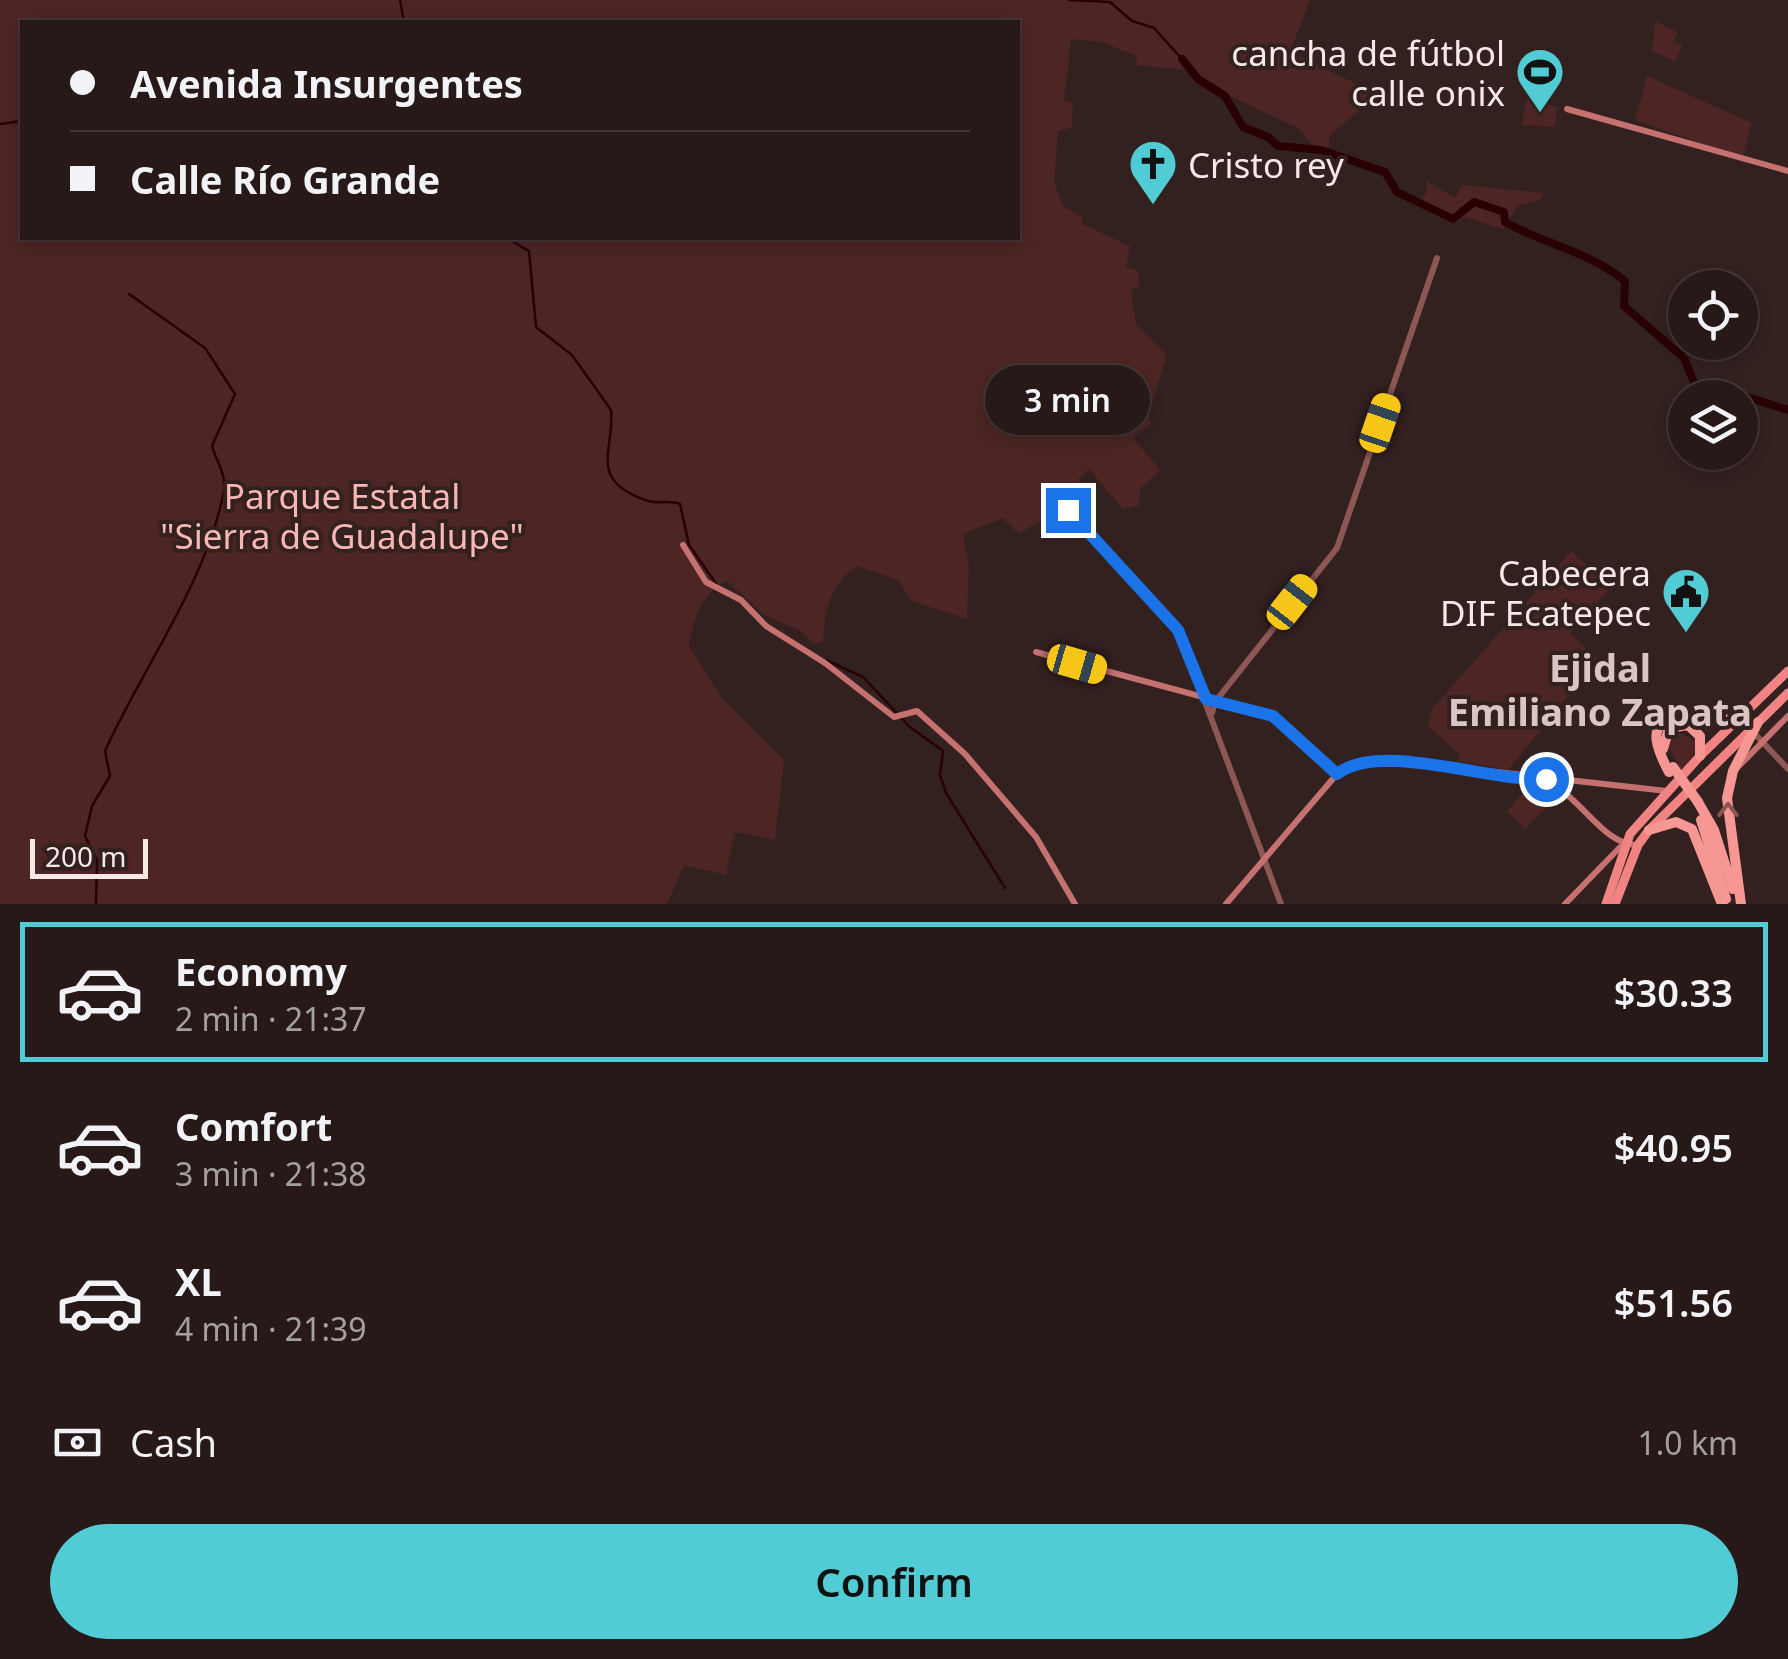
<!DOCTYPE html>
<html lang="en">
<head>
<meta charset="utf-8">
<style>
  :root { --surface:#261918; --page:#322625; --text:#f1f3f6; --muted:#a4a0a2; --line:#423837; --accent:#51ccd5 }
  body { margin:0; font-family:"Noto Sans",sans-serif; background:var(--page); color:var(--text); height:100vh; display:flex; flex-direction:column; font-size:38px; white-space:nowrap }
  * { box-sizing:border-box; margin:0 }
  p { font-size:32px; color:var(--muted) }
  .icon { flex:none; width:55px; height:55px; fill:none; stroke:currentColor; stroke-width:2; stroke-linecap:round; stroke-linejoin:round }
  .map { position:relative; height:904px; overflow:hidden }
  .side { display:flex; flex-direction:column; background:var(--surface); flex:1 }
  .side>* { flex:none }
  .banner { position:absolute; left:20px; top:20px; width:1000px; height:220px; border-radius:0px; box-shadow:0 5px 15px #0003,0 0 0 2px var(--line); display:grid; align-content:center; height:220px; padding:0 50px; background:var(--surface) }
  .tools { position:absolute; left:1668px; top:270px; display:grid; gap:20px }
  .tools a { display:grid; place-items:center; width:90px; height:90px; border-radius:50%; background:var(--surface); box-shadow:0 5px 15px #0003,0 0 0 2px var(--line); font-size:50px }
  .scale { position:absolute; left:30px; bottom:25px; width:118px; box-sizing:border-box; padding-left:10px; border:5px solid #f5e8e7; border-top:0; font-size:28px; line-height:35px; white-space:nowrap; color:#f5e8e7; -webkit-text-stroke:8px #332120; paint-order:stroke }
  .end { position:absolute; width:45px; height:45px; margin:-22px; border:12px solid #1a73e8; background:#fff; box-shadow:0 0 0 5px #fff }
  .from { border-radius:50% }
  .bubble { position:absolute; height:70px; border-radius:35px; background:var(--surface); box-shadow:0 5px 15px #0003,0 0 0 2px var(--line); font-size:32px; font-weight:600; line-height:70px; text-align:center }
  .car { position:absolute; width:30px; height:60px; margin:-30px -15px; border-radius:12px; box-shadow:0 0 8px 2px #0007; background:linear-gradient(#f5c518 24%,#345 0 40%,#f5c518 0 76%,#345 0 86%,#f5c518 0) }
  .banner b { display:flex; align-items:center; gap:35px; height:95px; font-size:38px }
  .banner b+b { border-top:2px solid var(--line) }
  .banner i { width:25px; height:25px; background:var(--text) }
  ul { padding:18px 0 0; list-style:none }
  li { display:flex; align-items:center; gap:30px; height:140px; margin:0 20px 15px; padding:0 30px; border:5px solid transparent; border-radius:0px }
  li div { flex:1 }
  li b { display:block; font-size:38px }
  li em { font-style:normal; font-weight:600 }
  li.current { border-color:var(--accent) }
  li>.icon { width:90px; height:90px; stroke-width:1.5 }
  .pay { display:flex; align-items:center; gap:25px; height:110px; padding:0 50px; font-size:38px }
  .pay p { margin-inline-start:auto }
  .primary-button { display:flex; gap:20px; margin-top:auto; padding:20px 50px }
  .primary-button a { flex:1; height:115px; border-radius:60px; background:var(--accent); color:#111; font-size:40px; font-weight:600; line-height:115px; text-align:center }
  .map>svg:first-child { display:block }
  .green { fill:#4c2524; fill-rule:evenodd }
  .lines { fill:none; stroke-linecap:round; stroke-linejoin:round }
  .stream { stroke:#290002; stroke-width:2.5 }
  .river { stroke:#290002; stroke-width:8 }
  .tertiary { stroke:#8c5755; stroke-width:6 }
  .secondary { stroke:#c5716f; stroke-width:6 }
  .primary { stroke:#f18482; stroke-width:9 }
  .trunk { stroke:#f69794; stroke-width:10 }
  .trunk-bridge { stroke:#f69794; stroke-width:10 }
  .oneway { stroke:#8b5654 }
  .route { stroke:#1a73e8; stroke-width:12 }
  .labels { text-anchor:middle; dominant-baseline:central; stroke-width:8; stroke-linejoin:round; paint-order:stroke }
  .poi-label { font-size:35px; fill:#f5e8e7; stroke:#332120; text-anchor:end }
  .park-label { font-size:35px; fill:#f8b7b4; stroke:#332120 }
  .neighbourhood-label { font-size:38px; font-weight:bold; fill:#dcc4c3; stroke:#332120 }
</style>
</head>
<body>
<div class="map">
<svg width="1788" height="904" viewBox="0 0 1788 904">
  <rect width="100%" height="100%" fill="#332120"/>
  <g class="green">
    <path d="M0 0H1310L1290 52 1369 90 1367 104 1330 135 1328 153 1319 152 1298 128 1228 95 1189 70 1136 65 1137 56 1101 42 1071 39 1064 100 1073 103 1072 127 1058 132 1054 182 1063 206 1083 217 1082 224 1130 246 1126 267 1138 271 1139 286 1131 290 1136 325 1167 354 1149 414 1151 424 1133 438 1160 470 1140 489 1139 506 1123 509 1089 469 1078 479 1081 486 1052 513 1019 534 1003 518 963 534 969 566 967 619 912 601 898 580 856 566C829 588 826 606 823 641L814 644 801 631 766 616 727 581C700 594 694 618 689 646L722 698 784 760 775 840 735 832 726 875 684 865 667 904H0ZM22 22H1018V238H22Z"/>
    <polygon points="1655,21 1677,32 1674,42 1682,45 1675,62 1652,51"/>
    <polygon points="1647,76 1752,123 1743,158 1635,120"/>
    <polygon points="1526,100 1557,107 1555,127 1522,125"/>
    <polygon points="1427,181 1455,198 1462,185 1544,193 1541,200 1518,205 1503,229 1464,217 1458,221 1435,216 1417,201 1426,194"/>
    <polygon points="1571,551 1611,587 1570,633 1598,660 1508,770 1459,761 1458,753 1428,726 1432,709"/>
    <polygon points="1677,732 1696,741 1694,754 1682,772 1667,744"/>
    <polygon points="1532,783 1558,789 1557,797 1525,829 1507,811"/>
  </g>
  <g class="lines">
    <g class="stream">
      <polyline points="400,0 404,22"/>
      <polyline points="1069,0 1110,2 1132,21 1154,28 1182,59"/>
      <polyline points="0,124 22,121"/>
      <path d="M507 238 529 251 536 327 572 355 611 410C615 451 586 480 648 501 659 504 669 500 680 504L689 545 717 585"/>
      <polyline points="826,660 863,677 910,727 943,751 940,775 946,793 1005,888"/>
      <path d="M96 904 97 860 85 836 92 806 110 776 105 751C142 669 208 579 224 490 226 473 216 461 212 446L235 394 205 348 129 294"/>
    </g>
    <path class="river" d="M1182 59 1198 79 1225 96 1243 127 1268 137 1278 146 1321 150 1385 172 1397 192 1453 219 1474 202 1504 212 1505 222C1544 244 1590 252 1625 281L1624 306 1684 358 1696 387H1715L1788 410"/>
    <g class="tertiary">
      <polyline points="1061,504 1178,630 1281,904"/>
      <polyline points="1212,713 1215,702 1337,548 1437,258"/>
      <polyline points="1753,732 1788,769"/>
    </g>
    <g class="secondary">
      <polyline points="1567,109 1788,171"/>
      <polyline points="683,545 706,582 741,600 766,626 825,663 894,717 917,711 965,754 1036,837 1075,904"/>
      <polyline points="1036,652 1273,716 1337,774"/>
      <polyline points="1738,767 1788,716"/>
      <path d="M1546 783C1581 794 1601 845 1638 845"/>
      <polyline points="1226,904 1337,774 1353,764 1424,764 1667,791"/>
      <polyline points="1565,904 1625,842"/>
    </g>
    <g class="primary">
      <polyline points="1606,904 1630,834 1700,756 1788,671"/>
      <polyline points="1615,904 1638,845 1649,830 1788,693"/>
    </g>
    <g class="trunk">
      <polyline points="1663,749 1669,728 1688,725 1700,736 1700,756"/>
      <path d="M1669 772C1627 695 1700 727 1739 718"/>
      <polyline points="1698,802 1714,830 1733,889"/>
      <polyline points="1701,820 1726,899"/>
      <polyline points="1649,830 1676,822 1692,829 1722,904"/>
      <polyline points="1741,904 1727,798 1733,771 1758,722"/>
    </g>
    <polyline class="trunk-bridge" points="1673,767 1698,802"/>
  </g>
  <defs><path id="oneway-chevron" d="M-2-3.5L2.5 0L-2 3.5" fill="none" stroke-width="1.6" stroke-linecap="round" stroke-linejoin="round" transform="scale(2.5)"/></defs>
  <use class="oneway" href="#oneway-chevron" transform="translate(1728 810) rotate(-90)"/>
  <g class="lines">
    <path class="route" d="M1068 510 1178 630 1206 699 1273 716 1337 774C1381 740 1493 783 1546 779"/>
  </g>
  <defs>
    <g id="stadium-pin" transform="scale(2.5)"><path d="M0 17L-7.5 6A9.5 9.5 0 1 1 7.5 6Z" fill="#51ccd5" stroke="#332120"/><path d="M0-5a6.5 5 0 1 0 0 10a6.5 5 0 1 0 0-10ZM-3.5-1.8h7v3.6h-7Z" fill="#111"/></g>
    <g id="church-pin" transform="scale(2.5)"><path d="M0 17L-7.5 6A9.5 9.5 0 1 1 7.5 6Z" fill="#51ccd5" stroke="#332120"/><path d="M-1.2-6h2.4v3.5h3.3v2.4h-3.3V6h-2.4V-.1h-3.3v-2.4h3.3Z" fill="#111"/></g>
    <g id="civic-pin" transform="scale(2.5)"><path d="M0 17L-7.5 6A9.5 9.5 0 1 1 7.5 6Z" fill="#51ccd5" stroke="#332120"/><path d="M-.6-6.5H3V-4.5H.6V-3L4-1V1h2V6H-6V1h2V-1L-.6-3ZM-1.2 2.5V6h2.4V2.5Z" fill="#111"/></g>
  </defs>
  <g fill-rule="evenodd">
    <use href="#stadium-pin" x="1540" y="72"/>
    <use href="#church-pin" x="1153" y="164"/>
    <use href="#civic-pin" x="1686" y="592"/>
  </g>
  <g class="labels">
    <g class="poi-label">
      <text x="1505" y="52">cancha de fútbol<tspan x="1505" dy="40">calle onix</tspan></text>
      <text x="1188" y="164" text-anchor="start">Cristo rey</text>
      <text x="1651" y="572">Cabecera<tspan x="1651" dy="40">DIF Ecatepec</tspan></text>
    </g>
    <g class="park-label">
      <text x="342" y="495">Parque Estatal<tspan x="342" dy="40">"Sierra de Guadalupe"</tspan></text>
    </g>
    <g class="neighbourhood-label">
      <text x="1600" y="667">Ejidal<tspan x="1600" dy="44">Emiliano Zapata</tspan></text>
    </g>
  </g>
</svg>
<div class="tools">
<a><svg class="icon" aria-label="locate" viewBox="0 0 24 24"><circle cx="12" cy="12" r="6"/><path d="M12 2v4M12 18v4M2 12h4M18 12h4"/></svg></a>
<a><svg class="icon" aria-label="layers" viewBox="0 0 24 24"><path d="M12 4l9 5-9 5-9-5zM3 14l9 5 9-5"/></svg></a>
</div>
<div class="scale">200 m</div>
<i class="end from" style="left:1546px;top:779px"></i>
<i class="end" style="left:1068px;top:510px"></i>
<div class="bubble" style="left:985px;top:365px;width:165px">3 min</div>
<i class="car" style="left:1380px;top:423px;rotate:19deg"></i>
<i class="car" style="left:1292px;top:602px;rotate:38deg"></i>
<i class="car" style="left:1077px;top:664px;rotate:106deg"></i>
<div class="banner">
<b><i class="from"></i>Avenida Insurgentes</b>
<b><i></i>Calle Río Grande</b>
</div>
</div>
<section class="side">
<ul>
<li class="current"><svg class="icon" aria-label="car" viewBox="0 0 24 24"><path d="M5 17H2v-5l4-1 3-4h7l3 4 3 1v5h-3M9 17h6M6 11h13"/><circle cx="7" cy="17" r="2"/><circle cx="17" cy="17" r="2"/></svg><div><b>Economy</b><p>2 min · 21:37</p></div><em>$30.33</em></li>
<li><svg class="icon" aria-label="car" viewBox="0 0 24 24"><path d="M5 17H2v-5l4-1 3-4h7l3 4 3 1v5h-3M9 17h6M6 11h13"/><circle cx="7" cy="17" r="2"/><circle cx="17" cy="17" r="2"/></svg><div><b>Comfort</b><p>3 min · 21:38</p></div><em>$40.95</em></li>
<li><svg class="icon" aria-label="car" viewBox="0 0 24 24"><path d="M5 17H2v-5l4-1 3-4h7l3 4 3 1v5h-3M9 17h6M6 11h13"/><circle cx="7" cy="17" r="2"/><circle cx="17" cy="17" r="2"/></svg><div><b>XL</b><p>4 min · 21:39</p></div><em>$51.56</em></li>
</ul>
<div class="pay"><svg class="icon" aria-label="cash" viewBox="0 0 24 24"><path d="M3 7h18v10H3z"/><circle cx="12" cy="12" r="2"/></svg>Cash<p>1.0 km</p></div>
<div class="primary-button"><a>Confirm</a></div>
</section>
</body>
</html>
